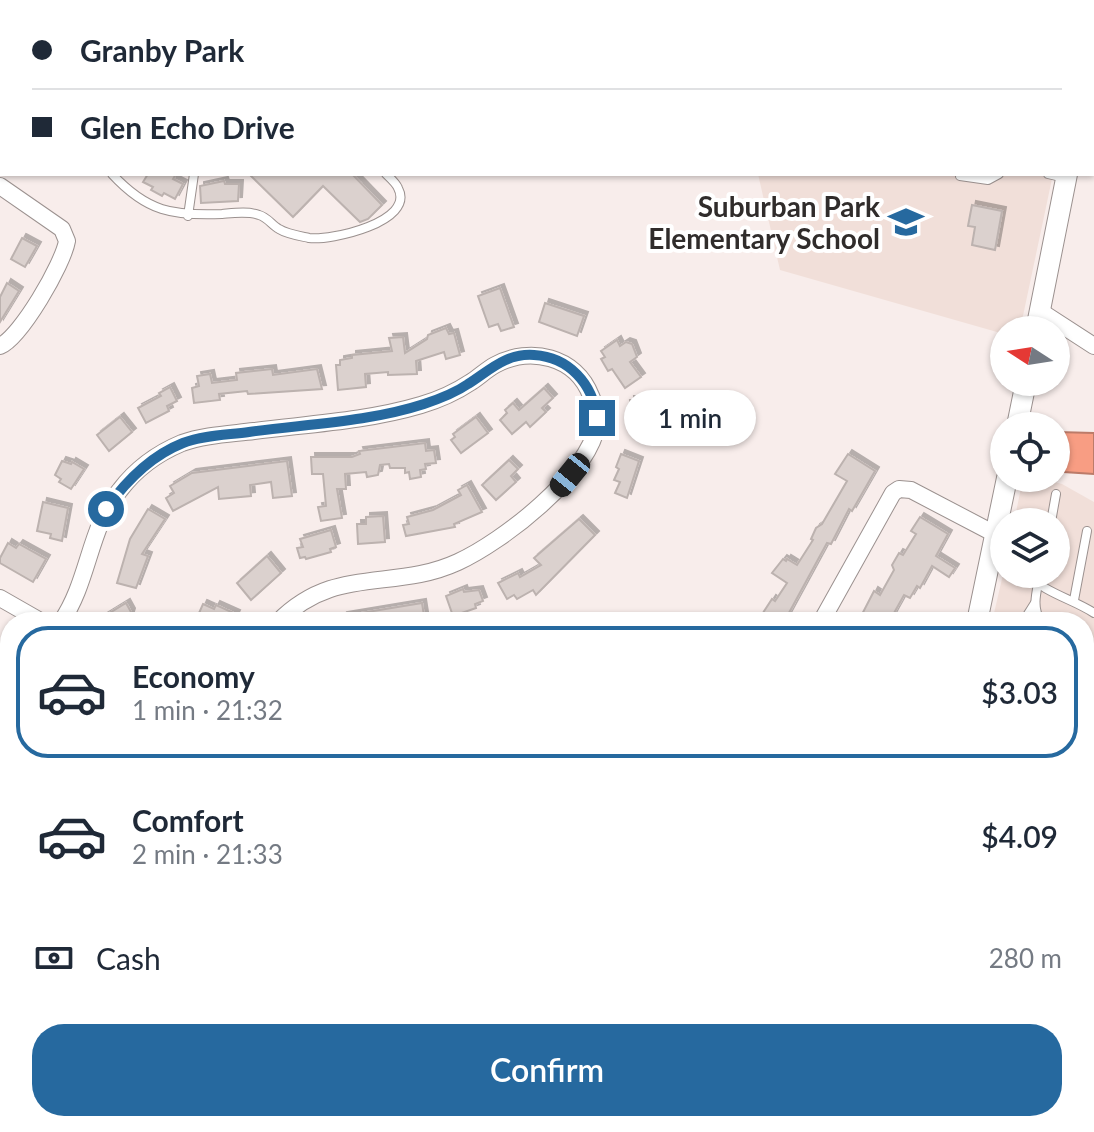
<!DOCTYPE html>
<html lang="en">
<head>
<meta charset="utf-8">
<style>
  :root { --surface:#fff; --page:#f6f6f7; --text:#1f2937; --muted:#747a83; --line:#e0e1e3; --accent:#26699f }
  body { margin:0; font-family:Lato,sans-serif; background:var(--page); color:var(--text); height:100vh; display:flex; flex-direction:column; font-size:30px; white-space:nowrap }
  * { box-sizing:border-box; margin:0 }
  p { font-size:26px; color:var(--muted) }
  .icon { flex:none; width:44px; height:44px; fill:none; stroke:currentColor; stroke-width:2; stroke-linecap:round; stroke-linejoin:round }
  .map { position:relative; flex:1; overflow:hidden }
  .drawer { position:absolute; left:0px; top:612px; width:1094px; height:520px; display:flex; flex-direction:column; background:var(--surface); border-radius:32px 32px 0 0; box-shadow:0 2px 6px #0004 }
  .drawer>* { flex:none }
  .top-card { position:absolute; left:0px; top:0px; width:1094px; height:176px; box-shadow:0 2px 6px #0004; display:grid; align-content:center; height:176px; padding:0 32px; background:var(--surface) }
  .needle { width:52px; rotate:282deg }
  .controls { position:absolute; left:990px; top:316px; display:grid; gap:16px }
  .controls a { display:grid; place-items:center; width:80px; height:80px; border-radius:50%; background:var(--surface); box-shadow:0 2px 6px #0004; font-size:40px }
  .end { position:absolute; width:36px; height:36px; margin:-18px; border:10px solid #26699f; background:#fff; box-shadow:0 0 0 4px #fff }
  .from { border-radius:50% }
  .bubble { position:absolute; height:56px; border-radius:28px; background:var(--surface); box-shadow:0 2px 6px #0004; font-size:26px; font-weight:600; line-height:56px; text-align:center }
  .car { position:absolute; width:24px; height:48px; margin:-24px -12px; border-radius:10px; box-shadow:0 0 6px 2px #0007; background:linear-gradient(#222 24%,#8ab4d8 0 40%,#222 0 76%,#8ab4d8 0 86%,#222 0) }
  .top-card b { display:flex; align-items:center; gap:28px; height:76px; font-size:30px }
  .top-card b+b { border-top:2px solid var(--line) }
  .top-card i { width:20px; height:20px; background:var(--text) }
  ul { padding:14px 0 0; list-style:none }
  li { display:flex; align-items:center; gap:24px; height:132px; margin:0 16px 12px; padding:0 16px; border:4px solid transparent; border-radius:32px }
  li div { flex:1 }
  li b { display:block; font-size:30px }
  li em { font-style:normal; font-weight:600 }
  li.current { border-color:var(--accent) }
  li>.icon { width:72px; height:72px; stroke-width:1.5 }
  .pay { display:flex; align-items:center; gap:20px; height:88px; padding:0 32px; font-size:30px }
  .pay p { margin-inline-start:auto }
  .action { display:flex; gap:16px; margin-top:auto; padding:16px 32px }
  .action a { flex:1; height:92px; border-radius:32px; background:var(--accent); color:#fff; font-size:32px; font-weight:600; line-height:92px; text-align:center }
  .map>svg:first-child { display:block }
  .built { fill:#f1dfd9 }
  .water { fill:#f89d83; stroke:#bc7b69; stroke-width:2 }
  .building { fill:#dbd1ce; stroke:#bcb2af; stroke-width:2; filter:url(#shadow) }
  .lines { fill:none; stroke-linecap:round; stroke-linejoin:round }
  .service-casing { stroke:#9b918f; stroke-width:10 }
  .minor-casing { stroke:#9b918f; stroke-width:18 }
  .tertiary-casing { stroke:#9b918f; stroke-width:22 }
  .service { stroke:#fff; stroke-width:8 }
  .minor { stroke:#fff; stroke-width:16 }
  .tertiary { stroke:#fff; stroke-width:20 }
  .route { stroke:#26699f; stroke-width:10 }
  .labels { text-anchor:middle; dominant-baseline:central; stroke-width:8; stroke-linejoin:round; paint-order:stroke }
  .poi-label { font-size:28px; font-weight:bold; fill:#302c2b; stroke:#fff; text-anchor:end }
</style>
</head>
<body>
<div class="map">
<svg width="1094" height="1132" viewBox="0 0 1094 1132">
  <defs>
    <filter id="shadow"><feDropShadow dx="4" dy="-4" stdDeviation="0" flood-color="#0004"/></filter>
  </defs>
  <rect width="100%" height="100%" fill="#f8edeb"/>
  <g class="built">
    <polygon points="515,0 1090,0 514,2"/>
    <polygon points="758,174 1053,174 1020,330 1004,330 1004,334 780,270"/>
    <polygon points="1023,478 1040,478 1062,484 1094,502 1094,935 1088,932 1084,939 1084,622 992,622 1004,570 1004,574 1056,574 1056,522 1014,522"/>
    <polygon points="911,1122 1039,1122 1033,1132 928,1132"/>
  </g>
  <polygon class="water" points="1057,432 1094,433 1094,474 1064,472 1063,467 1056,461"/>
  <g class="building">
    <polygon points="148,174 176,174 173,179 183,184 175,199 164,193 162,196 151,190 153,187 143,182"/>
    <polygon points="249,174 352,174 382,205 368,219 360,222 323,186 293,217"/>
    <polygon points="224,181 225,184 239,184 238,201 201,203 200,186"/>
    <polygon points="972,205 1002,211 995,250 972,245 975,227 968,226"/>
    <polygon points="22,238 37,246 25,267 11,259"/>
    <polygon points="7,283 19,291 0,322 0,297"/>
    <polygon points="500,288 514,327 501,331 498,324 489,327 478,296"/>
    <polygon points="545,303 584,316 577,336 539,322"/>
    <polygon points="446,328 449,334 454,333 460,355 446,359 444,352 416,361 417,374 388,375 388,372 365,374 366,387 338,390 336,365 340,365 340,360 352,358 352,355 392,351 389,338 403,337 405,353 427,339 428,335"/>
    <polygon points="617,340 620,346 626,342 632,344 637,357 630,362 641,377 625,388 612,369 608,371 601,359 605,357 601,351"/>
    <polygon points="272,369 273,375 317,369 322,389 248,394 247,391 219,394 220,400 194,403 192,388 199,386 197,376 210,374 212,383 237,380 236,373"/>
    <polygon points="170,387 177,401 167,406 169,411 146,423 138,408 161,396 159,393"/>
    <polygon points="544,388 553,398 542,408 546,412 530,427 526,422 512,434 500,420 507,413 505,410 513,403 519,410"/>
    <polygon points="630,400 654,402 652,434 633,433"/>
    <polygon points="120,417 132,432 109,451 97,435"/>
    <polygon points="476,417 488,433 461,453 451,440 455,437 453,434"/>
    <polygon points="425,443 426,451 434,450 436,463 425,464 426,469 420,470 421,477 410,479 409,472 405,473 405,468 390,468 389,464 380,465 378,475 367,477 366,472 345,474 346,489 337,489 342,518 321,521 318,507 326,506 323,474 312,474 311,457 352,457 360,454 359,451"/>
    <polygon points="621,454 639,461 627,498 615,493 620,482 614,480 619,469 616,467"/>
    <polygon points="848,454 875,471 852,511 849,509 831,544 827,543 784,622 757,622 772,599 775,601 787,583 772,573 783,559 786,561 787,559 797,565 813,540 811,539 816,528 822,524 847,481 835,474"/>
    <polygon points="509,460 518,469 511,476 516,482 496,500 482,485"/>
    <polygon points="62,461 71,464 72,462 84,469 71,489 59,482 61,479 55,475"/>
    <polygon points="287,461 292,496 273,498 271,482 250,485 251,496 219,499 218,487 173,511 166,498 174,493 170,486 192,473"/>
    <polygon points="467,485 482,512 454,524 455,527 406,536 403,525 409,524 407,517 433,510 461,495 458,490"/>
    <polygon points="43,502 68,508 62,541 50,538 51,534 37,531"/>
    <polygon points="148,509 165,519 142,554 148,556 136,588 117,583 130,539"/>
    <polygon points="383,516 385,542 358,544 357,524 366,524 366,517"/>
    <polygon points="920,517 948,534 936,556 955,568 949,577 932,566 920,588 917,586 910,598 904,595 889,622 858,622 874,591 880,595 894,570 892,565 899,553 903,555 916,534 911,531"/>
    <polygon points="579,519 595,535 536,595 533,590 517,599 514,595 507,599 498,583 518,573 520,577 541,565 534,558"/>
    <polygon points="331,530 336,547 330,549 331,552 306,559 305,557 300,558 297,548 303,547 300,539"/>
    <polygon points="8,543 16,548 19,544 46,559 33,582 0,563 0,558"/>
    <polygon points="267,556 281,573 251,600 237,583"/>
    <polygon points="463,589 464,592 479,590 483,601 475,604 476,608 453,616 446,596"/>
    <polygon points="126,603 131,612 128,622 95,622"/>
    <polygon points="422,603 425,622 344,622 343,616"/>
    <polygon points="203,604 214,609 216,605 236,614 232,622 195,622"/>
  </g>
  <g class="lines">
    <g class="service-casing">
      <g id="service">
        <polyline points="1081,2 1083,0"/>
        <polyline points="0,67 2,68"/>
        <path d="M112 174C147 212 173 216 222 214 234 213 248 211 259 215 267 217 272 225 279 229 287 234 300 236 309 238 330 241 416 222 398 188 396 183 390 178 386 174"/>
        <polyline points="1048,174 1065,178"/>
        <polyline points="960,176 988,180 999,174"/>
        <polyline points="188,216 194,174"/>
        <polyline points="1051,522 1056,494"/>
        <path d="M1028 574C1044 593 1073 599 1094 613"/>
        <path d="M1040 574C1037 591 1031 606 1041 622"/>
        <polyline points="1074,600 1087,531"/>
        <polyline points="1023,622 1035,603"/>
        <polyline points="0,994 10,1001"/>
        <polyline points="0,1087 10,1070"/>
        <polyline points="0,1123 10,1113"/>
      </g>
    </g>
    <g class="minor-casing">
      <g id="minor">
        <polyline points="21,0 24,2"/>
        <polyline points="262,0 263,2"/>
        <polyline points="506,2 506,0"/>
        <polyline points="1092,102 1094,103"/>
        <path d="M0 186 62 229 67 241C63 264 21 337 0 346"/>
        <polyline points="1040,311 1094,346"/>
        <polyline points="0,598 42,622"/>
        <path d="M61 622C89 582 89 527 120 490 136 469 158 453 182 443 204 435 230 434 254 431 309 424 367 421 421 405 438 400 456 392 471 382 479 377 486 370 495 365 530 346 576 356 591 396 595 405 599 415 597 425 589 475 502 542 458 562 393 592 335 564 278 622"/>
        <polyline points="821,622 893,493 899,489 911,490 995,534"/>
        <polyline points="0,676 10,666"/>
        <polyline points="0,699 10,689"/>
        <polyline points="0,930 10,920"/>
        <polyline points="1084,1093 1094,1076"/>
        <polyline points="881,1122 898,1132"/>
        <polyline points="271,1132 277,1122"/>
        <polyline points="517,1132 523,1122"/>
        <polyline points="1061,1132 1067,1122"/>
      </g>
    </g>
    <g class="tertiary-casing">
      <g id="tertiary">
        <polyline points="1092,6 1093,0"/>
        <polyline points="1092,82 1094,78"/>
        <polyline points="1036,330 1067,174"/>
        <polyline points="1017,426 1026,382"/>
        <polyline points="977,622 1007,478"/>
        <polyline points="697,1132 703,1122"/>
      </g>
    </g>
    <use href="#service" class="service"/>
    <use href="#minor" class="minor"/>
    <use href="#tertiary" class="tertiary"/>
  </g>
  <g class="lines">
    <path class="route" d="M106 509C126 481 150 456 183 443 204 435 228 435 249 432 307 424 369 422 424 404 439 399 455 393 468 384 490 370 506 353 534 355 569 357 593 384 597 418"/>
  </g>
  <defs>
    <g id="school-bare" transform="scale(2.76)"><path d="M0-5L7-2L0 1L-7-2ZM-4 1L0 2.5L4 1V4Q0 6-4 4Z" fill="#26699f" stroke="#fff" stroke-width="2.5" paint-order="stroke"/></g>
  </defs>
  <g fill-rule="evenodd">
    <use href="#school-bare" x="906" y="222"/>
  </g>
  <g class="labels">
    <g class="poi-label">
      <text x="880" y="206">Suburban Park<tspan x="880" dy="32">Elementary School</tspan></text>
    </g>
  </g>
</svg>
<div class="controls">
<a><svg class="needle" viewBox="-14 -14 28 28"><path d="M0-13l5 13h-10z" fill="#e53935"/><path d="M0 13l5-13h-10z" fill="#747a83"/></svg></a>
<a><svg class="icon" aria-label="locate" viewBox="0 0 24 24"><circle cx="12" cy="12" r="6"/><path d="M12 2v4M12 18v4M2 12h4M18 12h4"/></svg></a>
<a><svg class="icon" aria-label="layers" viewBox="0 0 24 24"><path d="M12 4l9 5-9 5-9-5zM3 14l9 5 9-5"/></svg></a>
</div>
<i class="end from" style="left:106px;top:509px"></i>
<i class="end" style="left:597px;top:418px"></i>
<div class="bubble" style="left:624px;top:390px;width:132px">1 min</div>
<i class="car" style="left:570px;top:475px;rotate:219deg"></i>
<div class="top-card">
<b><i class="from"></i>Granby Park</b>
<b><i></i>Glen Echo Drive</b>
</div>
<section class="drawer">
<ul>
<li class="current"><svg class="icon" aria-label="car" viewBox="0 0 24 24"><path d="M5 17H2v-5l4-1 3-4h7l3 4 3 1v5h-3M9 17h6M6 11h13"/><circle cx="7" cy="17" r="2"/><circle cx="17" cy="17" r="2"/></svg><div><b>Economy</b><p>1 min · 21:32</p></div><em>$3.03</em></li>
<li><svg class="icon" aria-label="car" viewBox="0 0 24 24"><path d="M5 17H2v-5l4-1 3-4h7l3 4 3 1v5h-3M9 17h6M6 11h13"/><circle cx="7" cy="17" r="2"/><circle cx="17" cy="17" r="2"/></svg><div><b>Comfort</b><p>2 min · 21:33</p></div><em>$4.09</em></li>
</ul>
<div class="pay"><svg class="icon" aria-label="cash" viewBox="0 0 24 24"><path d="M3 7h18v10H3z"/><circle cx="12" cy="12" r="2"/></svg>Cash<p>280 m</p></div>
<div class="action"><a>Confirm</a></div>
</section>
</div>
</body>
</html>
